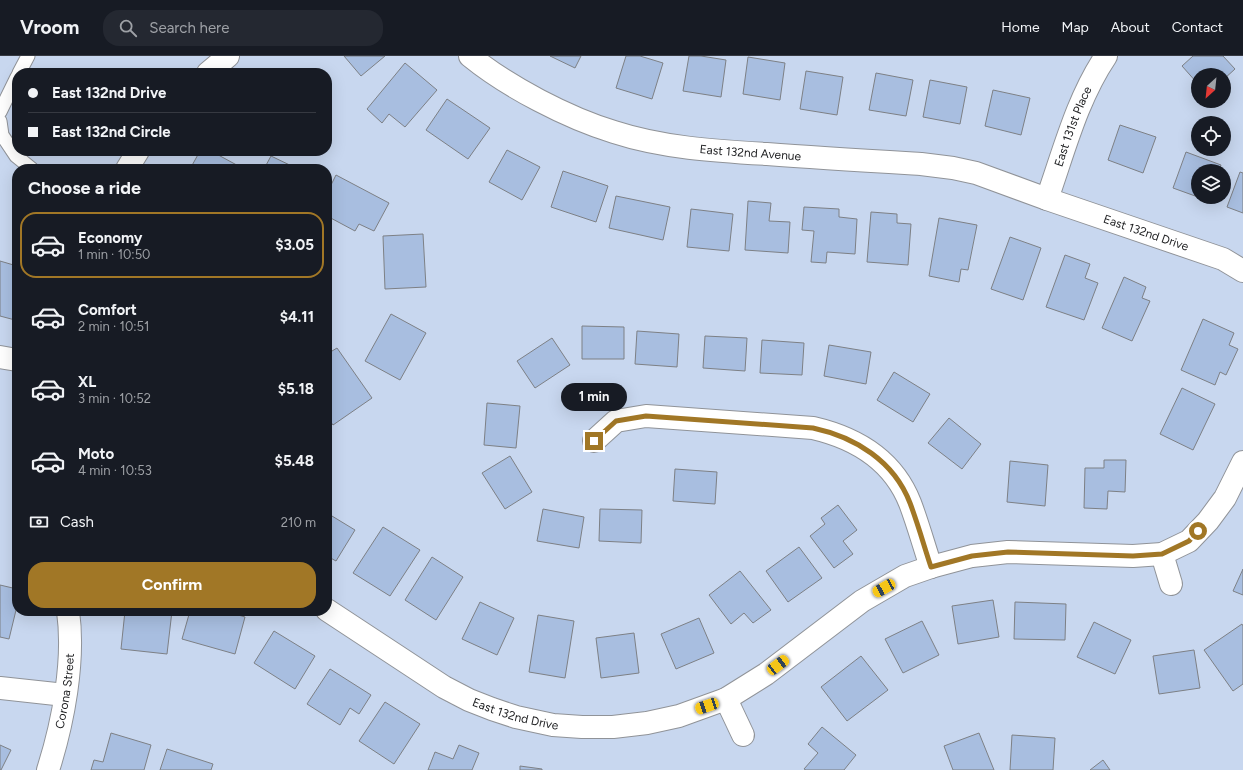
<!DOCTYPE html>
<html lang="en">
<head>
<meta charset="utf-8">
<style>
  :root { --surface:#171b24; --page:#242831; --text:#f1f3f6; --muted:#9ea1a6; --line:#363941; --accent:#a17726 }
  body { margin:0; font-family:Figtree,sans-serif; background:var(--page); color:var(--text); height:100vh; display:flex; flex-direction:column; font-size:15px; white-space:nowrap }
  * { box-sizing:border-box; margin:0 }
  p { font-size:13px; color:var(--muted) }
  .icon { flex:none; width:22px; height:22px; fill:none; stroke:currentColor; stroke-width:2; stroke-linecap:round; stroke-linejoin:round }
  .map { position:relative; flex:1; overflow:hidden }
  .details { position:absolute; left:12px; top:108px; width:320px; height:452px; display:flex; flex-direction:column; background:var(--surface); border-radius:16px; box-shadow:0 4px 16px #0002 }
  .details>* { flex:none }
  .banner { position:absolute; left:12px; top:12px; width:320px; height:88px; border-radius:16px; box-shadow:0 4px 16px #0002; display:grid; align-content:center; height:88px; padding:0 16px; background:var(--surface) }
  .needle { width:26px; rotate:207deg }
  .controls { position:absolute; left:1191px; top:12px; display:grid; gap:8px }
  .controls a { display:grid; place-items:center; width:40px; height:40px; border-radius:50%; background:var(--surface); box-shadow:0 4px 16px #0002; font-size:20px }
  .end { position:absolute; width:18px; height:18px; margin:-9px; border:5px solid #a17726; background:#fff; box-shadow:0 0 0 2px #fff }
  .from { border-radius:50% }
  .bubble { position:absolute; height:28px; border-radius:14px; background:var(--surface); box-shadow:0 4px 16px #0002; font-size:13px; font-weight:700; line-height:28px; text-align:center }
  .car { position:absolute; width:12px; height:24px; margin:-12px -6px; border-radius:5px; box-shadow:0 0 3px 1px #0007; background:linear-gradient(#f5c518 24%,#345 0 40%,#f5c518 0 76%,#345 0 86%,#f5c518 0) }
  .banner b { display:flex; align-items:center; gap:14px; height:38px; font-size:15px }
  .banner b+b { border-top:1px solid var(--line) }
  .banner i { width:10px; height:10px; background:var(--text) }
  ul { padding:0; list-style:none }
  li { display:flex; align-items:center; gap:12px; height:66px; margin:0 8px 6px; padding:0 8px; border:2px solid transparent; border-radius:16px }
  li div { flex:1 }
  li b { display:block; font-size:15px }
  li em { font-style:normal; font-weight:700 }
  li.on { border-color:var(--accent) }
  li>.icon { width:36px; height:36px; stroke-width:1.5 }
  h2 { padding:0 16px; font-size:18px; line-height:48px }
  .pay { display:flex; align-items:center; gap:10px; height:44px; padding:0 16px; font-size:15px }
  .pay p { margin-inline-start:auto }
  .button { display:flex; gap:8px; margin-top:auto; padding:8px 16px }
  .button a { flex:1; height:46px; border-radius:16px; background:var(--accent); color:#fff; font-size:16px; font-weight:700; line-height:46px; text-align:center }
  header { display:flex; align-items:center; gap:24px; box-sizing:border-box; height:56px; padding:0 20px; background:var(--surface); border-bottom:1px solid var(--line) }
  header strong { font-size:19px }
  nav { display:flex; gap:22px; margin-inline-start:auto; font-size:14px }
  .search { width:280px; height:36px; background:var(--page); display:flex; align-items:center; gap:10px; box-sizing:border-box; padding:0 14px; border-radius:16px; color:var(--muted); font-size:15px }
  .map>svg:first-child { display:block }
  .green { fill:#c8d7ef; fill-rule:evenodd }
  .building { fill:#a8bee0; stroke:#7d8085 }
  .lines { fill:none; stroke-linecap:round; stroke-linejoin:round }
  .service-casing { stroke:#909398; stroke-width:15 }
  .minor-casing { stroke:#909398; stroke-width:24 }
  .service { stroke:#fff; stroke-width:13 }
  .minor { stroke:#fff; stroke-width:22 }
  .route { stroke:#a17726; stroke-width:5 }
  .labels { text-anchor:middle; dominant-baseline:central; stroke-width:3; stroke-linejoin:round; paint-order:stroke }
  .street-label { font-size:12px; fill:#1d1e20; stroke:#e6e9ef }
</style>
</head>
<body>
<header>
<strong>Vroom</strong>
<div class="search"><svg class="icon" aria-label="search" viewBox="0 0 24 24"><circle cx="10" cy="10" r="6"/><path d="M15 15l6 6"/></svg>Search here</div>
<nav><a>Home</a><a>Map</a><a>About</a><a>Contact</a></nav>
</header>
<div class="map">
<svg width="1243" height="714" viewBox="0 0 1243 714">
  <rect width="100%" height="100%" fill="#e6e9ef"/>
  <path class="green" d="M0 0H1243V714H0ZM17 17H327V95H17ZM1198 19H1224V45H1198ZM1198 67H1224V93H1198ZM17 113H327V555H17ZM1198 115H1224V141H1198Z"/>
  <g class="building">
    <polygon points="344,0 385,0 361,20"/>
    <polygon points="550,0 581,0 575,12"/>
    <polygon points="626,0 640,0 663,7 652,43 616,32"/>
    <polygon points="689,0 701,0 726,4 721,41 683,35"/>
    <polygon points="1193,0 1223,0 1235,13 1224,23 1224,19 1198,19 1198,28 1182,10"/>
    <polygon points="748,1 785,7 780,44 743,38"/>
    <polygon points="405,7 437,34 405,71 389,58 382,67 367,53"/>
    <polygon points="806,15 843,21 837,59 800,53"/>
    <polygon points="876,17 913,24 906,60 869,54"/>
    <polygon points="930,24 967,31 960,68 923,61"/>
    <polygon points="993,34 1030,42 1021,79 985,70"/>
    <polygon points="447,43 490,72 468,103 426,74"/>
    <polygon points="1120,69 1156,81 1143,117 1108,104"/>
    <polygon points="507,94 540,111 522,144 489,126"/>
    <polygon points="200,95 211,95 244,113 190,113"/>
    <polygon points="1186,96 1221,109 1219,115 1198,115 1198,141 1173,132"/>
    <polygon points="271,100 298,113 264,113"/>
    <polygon points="563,115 608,130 596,166 551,151"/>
    <polygon points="1240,116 1243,117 1243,157 1227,151"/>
    <polygon points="336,119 389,147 374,175 359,168 355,175 327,160 327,137"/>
    <polygon points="616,140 670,151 663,184 609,172"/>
    <polygon points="748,145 771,147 769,165 790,166 788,197 745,194"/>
    <polygon points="804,151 839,153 839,161 857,163 855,198 827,196 826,207 811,206 814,175 802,174"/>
    <polygon points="691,153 733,158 729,195 687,191"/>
    <polygon points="871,156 897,158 897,167 911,168 908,209 867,206"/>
    <polygon points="939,162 977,169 968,214 961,213 959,226 929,220"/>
    <polygon points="423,178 426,231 385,233 383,180"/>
    <polygon points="1010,181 1041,192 1023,244 991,233"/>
    <polygon points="1065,199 1090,208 1085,222 1098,227 1084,264 1046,251"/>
    <polygon points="0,205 17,210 17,258 15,264 0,260"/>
    <polygon points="1124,221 1146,231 1142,242 1150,245 1132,285 1102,272"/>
    <polygon points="391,258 426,277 400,324 365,305"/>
    <polygon points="1203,263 1234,277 1229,289 1238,293 1226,319 1220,316 1215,329 1181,314"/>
    <polygon points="582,270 624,271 624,303 582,303"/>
    <polygon points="637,275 679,278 677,311 635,308"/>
    <polygon points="705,280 747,282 745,315 703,312"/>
    <polygon points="552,282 570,309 535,332 517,305"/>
    <polygon points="762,284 804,287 802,319 760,317"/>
    <polygon points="829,289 871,296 866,328 824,320"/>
    <polygon points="337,292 372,342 333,369 327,361 327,318 330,315 327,310 327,298"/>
    <polygon points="894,316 930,338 913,366 877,344"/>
    <polygon points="1182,332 1215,348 1193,394 1160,378"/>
    <polygon points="487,347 520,350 516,392 484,389"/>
    <polygon points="949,362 981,388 962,413 928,387"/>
    <polygon points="510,400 532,436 505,453 482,417"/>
    <polygon points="1104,404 1126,404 1125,436 1108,435 1107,453 1084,452 1085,412 1104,412"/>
    <polygon points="1010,405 1048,409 1045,450 1007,446"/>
    <polygon points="675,413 717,416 715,448 673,445"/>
    <polygon points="838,449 857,474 843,485 853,498 834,512 810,480 825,468 821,462"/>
    <polygon points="543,453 584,461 579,492 537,485"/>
    <polygon points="600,453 642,454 641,487 599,485"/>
    <polygon points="327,457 355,474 336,505 327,500"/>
    <polygon points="383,471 420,494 390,540 353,517"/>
    <polygon points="799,491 822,522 788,546 766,515"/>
    <polygon points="432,501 463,521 436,564 405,544"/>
    <polygon points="1243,513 1243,539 1233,535"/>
    <polygon points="740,515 771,554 753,567 744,557 731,568 709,539"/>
    <polygon points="0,529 17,533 17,550 9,583 0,581"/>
    <polygon points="993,544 999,581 958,588 952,550"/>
    <polygon points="480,546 514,562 497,599 462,583"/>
    <polygon points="1015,546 1066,548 1065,584 1014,583"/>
    <polygon points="125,555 172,555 167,598 121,593"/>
    <polygon points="190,555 225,555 245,561 235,598 182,583"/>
    <polygon points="538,559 574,565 565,622 529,616"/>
    <polygon points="699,562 714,597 676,613 661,578"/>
    <polygon points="922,565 939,599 903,617 885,583"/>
    <polygon points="1094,566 1131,584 1115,618 1077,601"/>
    <polygon points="1242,568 1243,570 1243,628 1233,635 1204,594"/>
    <polygon points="274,575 315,600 295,633 254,607"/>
    <polygon points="634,577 639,617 601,622 596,582"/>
    <polygon points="1194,594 1200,632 1159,638 1153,600"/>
    <polygon points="861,600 888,634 847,665 821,631"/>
    <polygon points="330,613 371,639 359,658 350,652 340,669 307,648"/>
    <polygon points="385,646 420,668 394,708 359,685"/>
    <polygon points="822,671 856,699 844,714 806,714 804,713 818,697 808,688"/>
    <polygon points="111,677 151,689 144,714 91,714 94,704 103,706"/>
    <polygon points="979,677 994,714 953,714 944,690"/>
    <polygon points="1012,679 1055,682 1053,714 1010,714"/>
    <polygon points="0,689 11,694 1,714 0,714"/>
    <polygon points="459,689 479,697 472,714 428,714 435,696 453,703"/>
    <polygon points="167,693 213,708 211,714 160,714"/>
    <polygon points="1103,704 1110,714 1090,714"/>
    <polygon points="520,710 542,713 542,714 520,714"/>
  </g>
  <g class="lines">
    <g class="service-casing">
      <g id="service">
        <polyline points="19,17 28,0"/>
        <polyline points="0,56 17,21"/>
        <polyline points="0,65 2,79 16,100 32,113"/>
      </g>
    </g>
    <g class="minor-casing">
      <g id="minor">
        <path id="s1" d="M470 0C508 31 568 62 614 76 663 92 716 95 767 98 818 102 870 105 921 108L953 112 976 117 1047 143 1223 203 1243 215"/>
        <polyline points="208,17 228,0"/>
        <polyline points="127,113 138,95"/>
        <path id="s2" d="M1047 143C1064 95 1077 43 1106 0"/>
        <polyline points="0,301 17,304"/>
        <path d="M594 385 616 365 646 360 813 372C856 382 893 404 910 447 918 468 924 490 931 511"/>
        <polyline points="1162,498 1171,528"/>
        <path id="s3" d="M327 554 444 631 469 644 492 653 516 661 553 669 582 671H613L647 667 679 660 726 643 766 618 862 545 905 520 931 511 972 500 1008 496 1133 500 1162 498 1189 485 1208 465 1225 442 1243 406"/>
        <polyline points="0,632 65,639"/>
        <polyline points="726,643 743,679"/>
        <path id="s4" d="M48 714C63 667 75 605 68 555"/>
      </g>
    </g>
    <use href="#service" class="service"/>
    <use href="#minor" class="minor"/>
  </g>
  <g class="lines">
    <path class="route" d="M594 385 616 365 646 360 813 372C855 381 894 405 910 447 918 468 924 490 931 511L972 500 1008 496 1133 500 1162 498 1189 485 1198 475"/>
  </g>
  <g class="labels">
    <g class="street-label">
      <text stroke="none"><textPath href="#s2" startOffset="77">East 131st Place</textPath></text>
      <text stroke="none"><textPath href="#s1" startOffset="302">East 132nd Avenue</textPath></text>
      <text stroke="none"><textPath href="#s1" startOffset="709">East 132nd Drive</textPath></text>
      <text stroke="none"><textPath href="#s4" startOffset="81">Corona Street</textPath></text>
      <text stroke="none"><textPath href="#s3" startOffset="217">East 132nd Drive</textPath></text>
    </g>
  </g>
</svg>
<div class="controls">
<a><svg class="needle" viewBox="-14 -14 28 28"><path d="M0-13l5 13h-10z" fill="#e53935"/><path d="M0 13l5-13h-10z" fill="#9ea1a6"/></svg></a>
<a><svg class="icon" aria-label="locate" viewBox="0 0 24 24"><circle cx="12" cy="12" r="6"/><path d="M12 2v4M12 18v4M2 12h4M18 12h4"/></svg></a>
<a><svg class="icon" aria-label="layers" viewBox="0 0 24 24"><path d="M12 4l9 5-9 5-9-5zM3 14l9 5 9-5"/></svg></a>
</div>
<i class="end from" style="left:1198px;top:475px"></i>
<i class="end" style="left:594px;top:385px"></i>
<div class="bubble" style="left:561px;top:327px;width:66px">1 min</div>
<i class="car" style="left:884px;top:532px;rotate:241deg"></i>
<i class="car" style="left:778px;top:609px;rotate:53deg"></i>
<i class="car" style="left:707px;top:650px;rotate:251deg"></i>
<div class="banner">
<b><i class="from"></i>East 132nd Drive</b>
<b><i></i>East 132nd Circle</b>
</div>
<section class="details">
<h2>Choose a ride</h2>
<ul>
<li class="on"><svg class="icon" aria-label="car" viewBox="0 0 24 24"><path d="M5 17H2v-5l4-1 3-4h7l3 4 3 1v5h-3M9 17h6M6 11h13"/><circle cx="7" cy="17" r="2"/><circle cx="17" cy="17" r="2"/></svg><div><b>Economy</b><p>1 min · 10:50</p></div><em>$3.05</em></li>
<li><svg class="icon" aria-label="car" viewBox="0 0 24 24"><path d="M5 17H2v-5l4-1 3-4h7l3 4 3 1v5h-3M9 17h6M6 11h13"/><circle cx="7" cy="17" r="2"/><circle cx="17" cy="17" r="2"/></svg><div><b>Comfort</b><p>2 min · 10:51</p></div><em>$4.11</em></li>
<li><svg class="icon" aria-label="car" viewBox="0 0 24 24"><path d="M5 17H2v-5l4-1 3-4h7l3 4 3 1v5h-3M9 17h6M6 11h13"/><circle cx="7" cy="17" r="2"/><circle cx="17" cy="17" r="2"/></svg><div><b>XL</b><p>3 min · 10:52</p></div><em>$5.18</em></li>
<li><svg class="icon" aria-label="car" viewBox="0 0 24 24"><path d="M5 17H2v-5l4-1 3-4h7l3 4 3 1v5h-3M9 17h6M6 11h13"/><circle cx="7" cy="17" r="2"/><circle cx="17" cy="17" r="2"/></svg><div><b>Moto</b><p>4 min · 10:53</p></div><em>$5.48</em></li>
</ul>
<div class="pay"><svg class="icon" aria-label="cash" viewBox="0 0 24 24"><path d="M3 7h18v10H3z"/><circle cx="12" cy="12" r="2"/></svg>Cash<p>210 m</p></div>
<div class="button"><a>Confirm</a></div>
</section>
</div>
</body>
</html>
